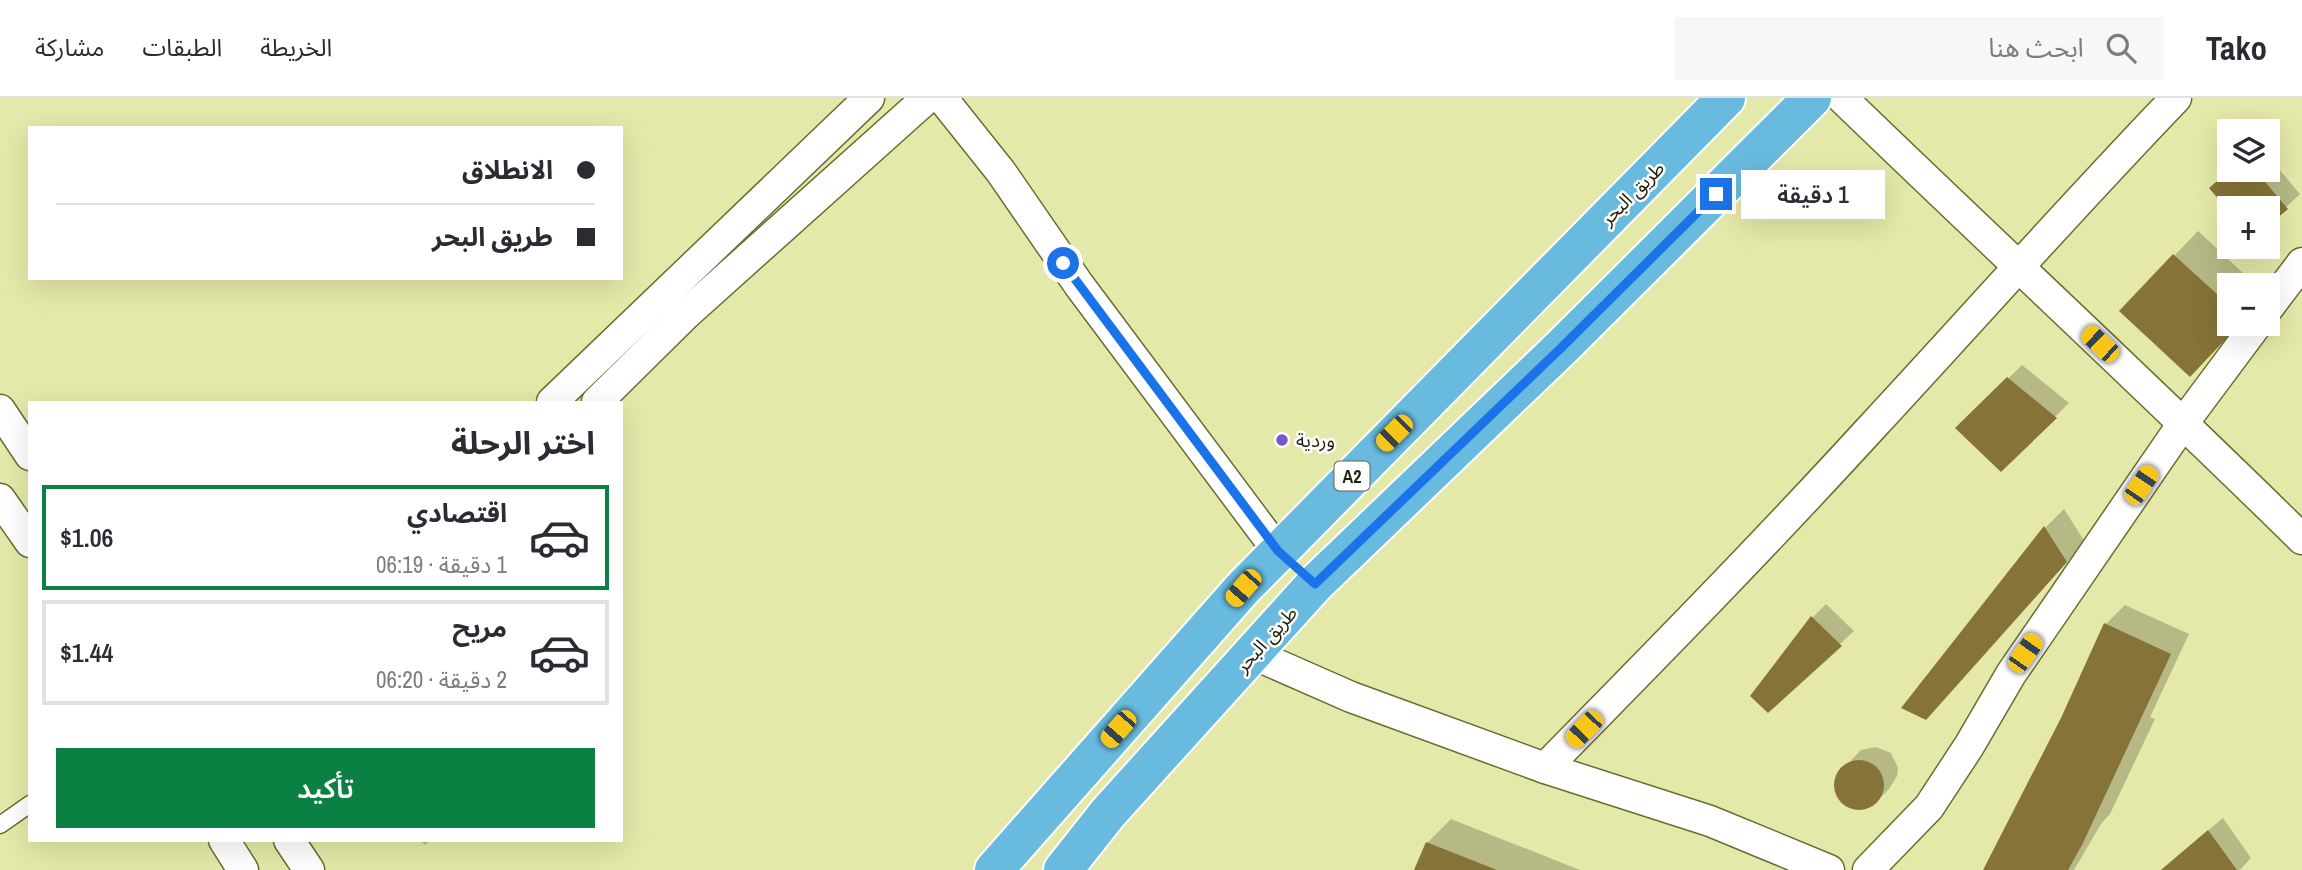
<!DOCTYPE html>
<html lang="ar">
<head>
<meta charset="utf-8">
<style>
  :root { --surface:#fff; --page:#f7f7f7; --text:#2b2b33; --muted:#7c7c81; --line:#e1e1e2; --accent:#0b8043 }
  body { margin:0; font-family:"Archivo Narrow","Noto Sans Arabic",sans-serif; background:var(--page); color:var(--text); direction:rtl; height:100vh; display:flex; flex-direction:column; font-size:26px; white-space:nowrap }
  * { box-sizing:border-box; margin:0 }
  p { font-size:23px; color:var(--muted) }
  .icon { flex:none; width:38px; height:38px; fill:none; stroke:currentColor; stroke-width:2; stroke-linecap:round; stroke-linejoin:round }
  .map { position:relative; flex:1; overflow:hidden; direction:ltr }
  .details { position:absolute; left:28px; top:303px; width:595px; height:441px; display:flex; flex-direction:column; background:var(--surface); border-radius:0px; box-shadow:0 7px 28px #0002; direction:rtl }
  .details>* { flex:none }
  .guide { position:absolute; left:28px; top:28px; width:595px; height:154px; border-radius:0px; box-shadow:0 7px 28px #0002; direction:rtl; display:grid; align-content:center; height:154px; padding:0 28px; background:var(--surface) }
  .tools { position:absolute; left:2217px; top:21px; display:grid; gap:14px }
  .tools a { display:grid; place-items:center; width:63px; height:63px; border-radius:0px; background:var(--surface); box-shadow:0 7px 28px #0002; font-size:35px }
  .end { position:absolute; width:32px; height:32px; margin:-16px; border:9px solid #1a73e8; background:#fff; box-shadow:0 0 0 4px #fff }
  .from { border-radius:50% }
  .bubble { position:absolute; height:49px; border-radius:0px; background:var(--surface); box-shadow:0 7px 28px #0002; font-size:23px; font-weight:600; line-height:49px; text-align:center; direction:rtl }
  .car { position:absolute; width:21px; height:42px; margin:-21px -10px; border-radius:9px; box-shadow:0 0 5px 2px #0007; background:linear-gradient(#f5c518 24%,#345 0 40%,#f5c518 0 76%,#345 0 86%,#f5c518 0) }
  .guide b { display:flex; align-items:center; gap:24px; height:66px; font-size:26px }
  .guide b+b { border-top:2px solid var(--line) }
  .guide i { width:18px; height:18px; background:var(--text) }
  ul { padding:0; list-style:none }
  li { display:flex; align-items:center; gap:21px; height:105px; margin:0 14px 10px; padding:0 14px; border:4px solid var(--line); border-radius:0px }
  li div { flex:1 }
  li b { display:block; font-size:26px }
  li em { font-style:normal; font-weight:600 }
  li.on { border-color:var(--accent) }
  li>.icon { width:63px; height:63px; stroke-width:1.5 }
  h2 { padding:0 28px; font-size:32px; line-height:84px }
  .button { display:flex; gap:14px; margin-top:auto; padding:14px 28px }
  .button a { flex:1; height:80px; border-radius:0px; background:var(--accent); color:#fff; font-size:28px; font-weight:600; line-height:80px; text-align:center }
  header { display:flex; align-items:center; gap:42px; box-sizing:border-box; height:98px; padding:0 35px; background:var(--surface); border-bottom:2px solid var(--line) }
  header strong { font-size:33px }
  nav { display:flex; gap:38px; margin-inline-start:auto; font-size:24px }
  .search { width:490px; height:63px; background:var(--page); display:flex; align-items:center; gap:18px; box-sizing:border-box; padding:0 24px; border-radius:0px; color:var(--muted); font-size:26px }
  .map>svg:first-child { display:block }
  .shadow { fill:#0003 }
  .building { fill:#867337 }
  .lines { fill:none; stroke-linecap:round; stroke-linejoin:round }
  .service-casing { stroke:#6a6d31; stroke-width:19 }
  .minor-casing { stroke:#6a6d31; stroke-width:33 }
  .trunk-casing { stroke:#fff; stroke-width:42 }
  .service { stroke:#fff; stroke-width:16 }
  .minor { stroke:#fff; stroke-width:30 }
  .trunk { stroke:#68bade; stroke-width:38 }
  .route { stroke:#1a73e8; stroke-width:9 }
  .poi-dot { fill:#7757d1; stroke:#fff; stroke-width:2.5 }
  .labels { text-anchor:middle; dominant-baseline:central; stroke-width:5; stroke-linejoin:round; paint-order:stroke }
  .shield { fill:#fff; stroke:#626351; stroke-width:2 }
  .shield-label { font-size:18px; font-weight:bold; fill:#1f2007 }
  .street-label { font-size:19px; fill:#1f2007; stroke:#fff }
  .poi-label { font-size:19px; fill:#1f2007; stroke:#fff; text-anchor:start }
</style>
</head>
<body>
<header>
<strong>Tako</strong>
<div class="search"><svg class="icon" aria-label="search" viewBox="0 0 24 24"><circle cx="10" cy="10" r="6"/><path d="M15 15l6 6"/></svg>ابحث هنا</div>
<nav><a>الخريطة</a><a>الطبقات</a><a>مشاركة</a></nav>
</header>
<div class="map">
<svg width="2302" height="772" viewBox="0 0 2302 772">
  <rect width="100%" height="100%" fill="#e4e8a8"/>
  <g class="shadow">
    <polygon points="2268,58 2300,96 2268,126 2268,110 2230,110 2224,77 2231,72 2268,72"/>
    <polygon points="2198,133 2256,187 2230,187 2230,226 2239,226 2213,253 2121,213"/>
    <polygon points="2022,267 2069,305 2001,372 1958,330"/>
    <polygon points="2064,411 2085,444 1926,620 1904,609 2046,429"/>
    <polygon points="1826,506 1854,533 1768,613 1753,598 1813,519"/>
    <polygon points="2125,507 2189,536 2150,619 2155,621 2110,716 2101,726 2074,772 1985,772 2062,621 2106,526"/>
    <polygon points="1876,649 1891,655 1898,670 1897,678 1889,691 1875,705 1861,711 1846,707 1837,695 1835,688 1841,673 1861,652"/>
    <polygon points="2223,720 2251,760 2240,772 2161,772"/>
    <polygon points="1451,721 1580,772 1416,772 1427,745"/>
    <polygon points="420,742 430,742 425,747"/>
  </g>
  <g class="building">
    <polygon points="2230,72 2255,72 2288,111 2268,128 2268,110 2230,110 2230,115 2209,90"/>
    <polygon points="2173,156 2230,208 2230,226 2240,226 2190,279 2119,213"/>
    <polygon points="2007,279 2057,320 2001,374 1955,330"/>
    <polygon points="2044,428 2067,464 1926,622 1901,610"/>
    <polygon points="1811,518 1842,548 1768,615 1750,598"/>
    <polygon points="2104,525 2171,556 2082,747 2068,772 1983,772 2061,620"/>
    <circle cx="1859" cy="687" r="25"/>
    <polygon points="2208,732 2237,772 2161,772"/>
    <polygon points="1426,744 1497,772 1414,772"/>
  </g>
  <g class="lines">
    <g class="service-casing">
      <polyline id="service" points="0,727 30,706"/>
    </g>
    <g class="minor-casing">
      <g id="minor">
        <polyline points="942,0 1001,74 1079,187 1278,453"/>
        <path d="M1842 0C1995 148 2151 292 2302 441"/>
        <polyline points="2268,210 2302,165"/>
        <polyline points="552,304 869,0"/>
        <polyline points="597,304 685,217 927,0"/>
        <polyline points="0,312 30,357"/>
        <polyline points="0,401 30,444"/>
        <polyline points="1253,556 1351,599 1545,670 1710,723 1829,772"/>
        <path d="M1545 670C1655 558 1765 446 1871 330 1973 220 2072 108 2176 0"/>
        <polyline points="224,742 243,772"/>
        <polyline points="289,742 309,772"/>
        <polyline points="1868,772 1929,709 1969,648 2011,576 2184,324 2257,226"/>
      </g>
    </g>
    <g class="trunk-casing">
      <g id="trunk">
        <polyline points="994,772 1243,490 1726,0"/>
        <polyline points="1063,772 1108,715 1315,486 1562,249 1812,0"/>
      </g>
    </g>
    <use href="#service" class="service"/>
    <use href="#minor" class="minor"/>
    <use href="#trunk" class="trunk"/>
  </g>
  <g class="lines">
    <polyline class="route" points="1063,165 1278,453 1315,486 1562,249 1716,96"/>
  </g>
  <circle class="poi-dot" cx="1282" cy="342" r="7"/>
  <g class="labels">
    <rect class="shield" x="1334.5" y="363.5" width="35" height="29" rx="5"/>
    <g class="shield-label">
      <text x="1352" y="378">A2</text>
    </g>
    <g class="street-label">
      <text transform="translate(1632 95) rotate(-45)">طريق البحر</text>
      <text transform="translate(1266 541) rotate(-48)">طريق البحر</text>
    </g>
    <g class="poi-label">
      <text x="1296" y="342">وردية</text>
    </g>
  </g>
</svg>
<div class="tools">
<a><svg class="icon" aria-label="layers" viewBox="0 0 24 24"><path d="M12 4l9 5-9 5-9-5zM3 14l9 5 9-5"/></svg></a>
<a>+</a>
<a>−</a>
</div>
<i class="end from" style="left:1063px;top:165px"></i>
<i class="end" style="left:1716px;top:96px"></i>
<div class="bubble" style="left:1741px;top:72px;width:144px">1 دقيقة</div>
<i class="car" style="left:2100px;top:246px;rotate:313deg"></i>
<i class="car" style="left:1394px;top:335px;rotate:225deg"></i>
<i class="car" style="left:2141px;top:387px;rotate:34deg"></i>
<i class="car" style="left:1243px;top:490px;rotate:221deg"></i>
<i class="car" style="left:2025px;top:555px;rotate:35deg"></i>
<i class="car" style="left:1118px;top:631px;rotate:221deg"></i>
<i class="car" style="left:1584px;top:631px;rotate:224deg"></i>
<div class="guide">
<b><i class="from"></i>الانطلاق</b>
<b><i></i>طريق البحر</b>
</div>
<section class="details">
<h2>اختر الرحلة</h2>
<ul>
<li class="on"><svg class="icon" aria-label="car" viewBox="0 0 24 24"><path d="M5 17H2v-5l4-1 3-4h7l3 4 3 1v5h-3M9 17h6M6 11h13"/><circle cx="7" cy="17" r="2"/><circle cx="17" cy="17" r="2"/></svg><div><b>اقتصادي</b><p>1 دقيقة · 06:19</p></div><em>$1.06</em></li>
<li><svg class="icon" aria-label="car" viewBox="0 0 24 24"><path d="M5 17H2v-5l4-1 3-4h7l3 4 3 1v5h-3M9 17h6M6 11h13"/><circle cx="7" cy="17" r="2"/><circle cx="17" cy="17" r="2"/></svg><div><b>مريح</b><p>2 دقيقة · 06:20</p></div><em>$1.44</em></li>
</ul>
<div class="button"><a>تأكيد</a></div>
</section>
</div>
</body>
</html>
